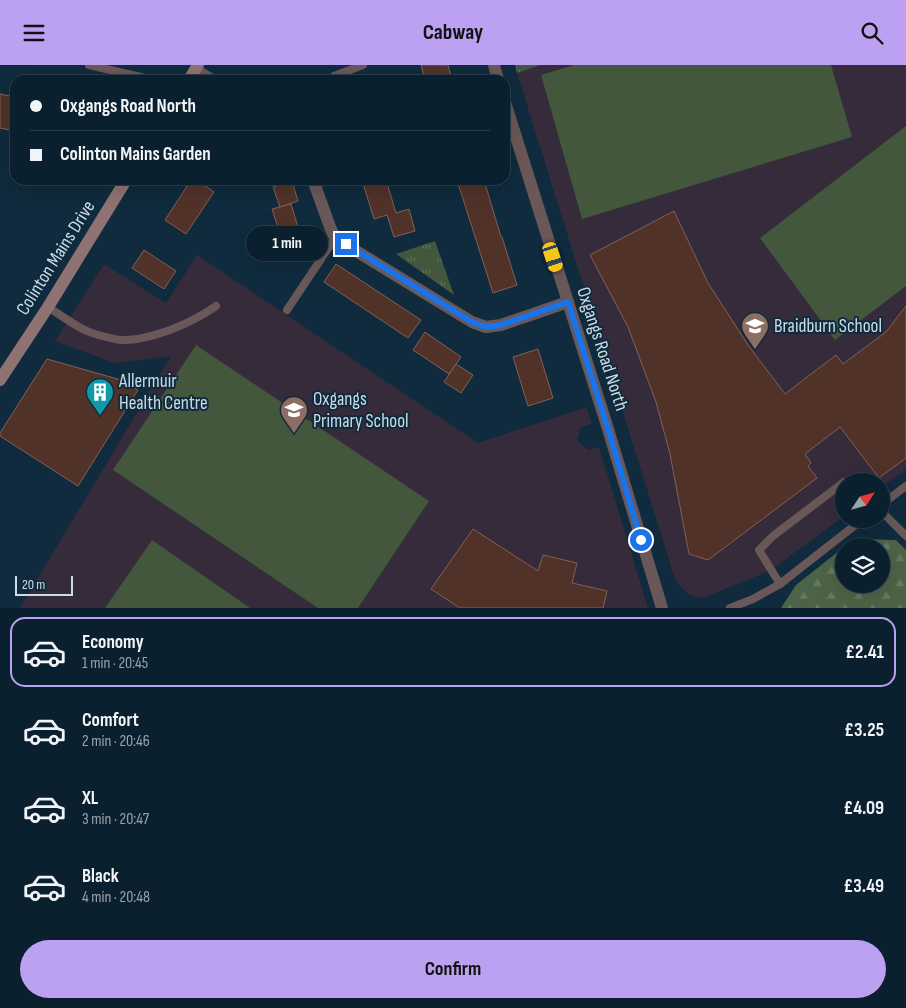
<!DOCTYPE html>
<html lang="en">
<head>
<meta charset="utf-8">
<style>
  :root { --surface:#0b202e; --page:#142836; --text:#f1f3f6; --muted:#9aa3aa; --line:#2b3e4a; --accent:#bca0f2 }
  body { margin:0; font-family:"Sofia Sans Condensed",sans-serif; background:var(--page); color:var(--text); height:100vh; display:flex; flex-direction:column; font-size:19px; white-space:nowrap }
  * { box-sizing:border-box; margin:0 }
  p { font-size:16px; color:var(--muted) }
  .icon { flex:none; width:28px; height:28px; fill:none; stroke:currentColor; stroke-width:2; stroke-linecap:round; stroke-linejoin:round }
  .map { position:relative; height:543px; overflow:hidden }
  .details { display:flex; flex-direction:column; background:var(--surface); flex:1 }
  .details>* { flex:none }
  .guide { position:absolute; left:10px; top:10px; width:500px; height:110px; border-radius:15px; box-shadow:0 5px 20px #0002,0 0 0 1px var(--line); display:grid; align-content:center; height:110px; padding:0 20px; background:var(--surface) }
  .needle { width:32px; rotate:54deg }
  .tools { position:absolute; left:835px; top:408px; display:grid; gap:10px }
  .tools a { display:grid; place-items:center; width:55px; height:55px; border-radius:50%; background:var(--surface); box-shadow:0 5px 20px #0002,0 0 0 1px var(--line); font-size:25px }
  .scale { position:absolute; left:15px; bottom:12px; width:58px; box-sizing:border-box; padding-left:5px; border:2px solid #ccdce7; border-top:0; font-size:14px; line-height:18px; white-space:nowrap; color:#ccdce7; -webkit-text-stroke:4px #0f2b3d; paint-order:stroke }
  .end { position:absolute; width:22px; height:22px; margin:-11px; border:6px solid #1a73e8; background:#fff; box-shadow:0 0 0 2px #fff }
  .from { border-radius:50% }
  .bubble { position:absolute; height:35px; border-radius:18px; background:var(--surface); box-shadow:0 5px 20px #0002,0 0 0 1px var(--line); font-size:16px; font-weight:700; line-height:35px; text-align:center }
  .car { position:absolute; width:15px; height:30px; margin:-15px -8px; border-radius:6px; box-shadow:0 0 4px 1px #0007; background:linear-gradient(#f5c518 24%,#345 0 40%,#f5c518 0 76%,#345 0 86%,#f5c518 0) }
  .guide b { display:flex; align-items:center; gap:18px; height:48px; font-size:19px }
  .guide b+b { border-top:1px solid var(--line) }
  .guide i { width:12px; height:12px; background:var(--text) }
  ul { padding:9px 0 0; list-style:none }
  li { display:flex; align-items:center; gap:15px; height:70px; margin:0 10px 8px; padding:0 10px; border:2px solid transparent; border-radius:15px }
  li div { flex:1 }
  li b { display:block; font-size:19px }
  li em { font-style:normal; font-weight:700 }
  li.selected { border-color:var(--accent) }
  li>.icon { width:45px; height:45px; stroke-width:1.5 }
  .action { display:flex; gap:10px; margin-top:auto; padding:10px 20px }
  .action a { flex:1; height:58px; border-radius:30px; background:var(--accent); color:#111; font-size:20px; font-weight:700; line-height:58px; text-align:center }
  header { display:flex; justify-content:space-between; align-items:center; height:65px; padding:0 20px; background:var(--accent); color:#111; font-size:22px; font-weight:700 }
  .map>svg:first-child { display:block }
  .education { fill:#362b3a }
  .grass { fill:url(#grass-tufts) }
  .forest { fill:url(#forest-firs) }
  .pitch { fill:#42573c }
  .building { fill:#503228; stroke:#826156 }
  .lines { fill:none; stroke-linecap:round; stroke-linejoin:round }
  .lane { stroke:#6a5858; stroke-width:8 }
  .street { stroke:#6a5858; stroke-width:12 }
  .secondary { stroke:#8f7272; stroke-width:12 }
  .route { stroke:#1a73e8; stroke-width:6 }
  .labels { text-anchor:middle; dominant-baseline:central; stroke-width:4; stroke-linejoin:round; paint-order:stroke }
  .street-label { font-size:19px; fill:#ccdce7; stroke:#0f2b3d }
  .poi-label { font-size:19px; fill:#ccdce7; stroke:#0f2b3d; text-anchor:start }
</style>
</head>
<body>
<header><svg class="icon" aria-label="menu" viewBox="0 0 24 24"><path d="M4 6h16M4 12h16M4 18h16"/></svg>Cabway<svg class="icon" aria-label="search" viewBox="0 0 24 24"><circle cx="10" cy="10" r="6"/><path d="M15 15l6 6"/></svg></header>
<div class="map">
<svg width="906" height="543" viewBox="0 0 906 543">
  <defs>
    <pattern id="grass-tufts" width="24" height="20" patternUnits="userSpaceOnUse" patternTransform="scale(1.25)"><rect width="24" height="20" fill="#42573c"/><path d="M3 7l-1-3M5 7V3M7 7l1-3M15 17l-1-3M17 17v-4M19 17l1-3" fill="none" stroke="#5c6f58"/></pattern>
    <pattern id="forest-firs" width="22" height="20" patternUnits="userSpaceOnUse" patternTransform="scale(1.25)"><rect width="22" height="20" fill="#4d6347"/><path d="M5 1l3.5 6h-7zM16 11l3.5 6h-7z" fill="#657962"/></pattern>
  </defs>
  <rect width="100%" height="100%" fill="#0f2b3d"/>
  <g class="education">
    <polygon points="541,0 906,0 906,404 881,423 881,416 844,416 844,451 771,505 703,533 690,530 681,522 675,514 517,8"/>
    <polygon points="197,190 478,378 587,342 592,359 581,362 577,375 588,385 599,382 648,543 20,543 171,291 115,298 55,276 104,199 166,238"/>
  </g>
  <g class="grass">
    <polygon points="515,0 541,0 517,8"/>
    <polygon points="435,176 454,230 396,189"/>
  </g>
  <polygon class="forest" points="854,474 896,475 906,485 906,543 781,543 796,520 844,482 844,519 881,519 881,481 845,481"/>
  <g class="pitch">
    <polygon points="574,0 831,0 852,72 582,154 541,10"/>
    <polygon points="906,61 906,221 835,275 760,173"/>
    <polygon points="196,280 429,436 358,543 318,543 113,405"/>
    <polygon points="152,475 250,543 105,543"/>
  </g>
  <g class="building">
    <polygon points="421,0 448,0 452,15 425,15"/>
    <polygon points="0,29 15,32 15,66 0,63"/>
    <polygon points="191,115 196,115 214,127 186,169 165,155"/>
    <polygon points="362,115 386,115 396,148 409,144 415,166 394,172 387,150 374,154"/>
    <polygon points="457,115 484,115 501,172 502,172 517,220 493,228"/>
    <polygon points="292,116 298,136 280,142 273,122"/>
    <polygon points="291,139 303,179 285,185 272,144"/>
    <polygon points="674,146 708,218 748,280 785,329 836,290 843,299 886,267 906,241 906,393 879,413 840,362 805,389 811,398 808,401 817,413 708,495 689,489 670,389 656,337 628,262 590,190"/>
    <polygon points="144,185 176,206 164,224 132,203"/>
    <polygon points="336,199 421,255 408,273 324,217"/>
    <polygon points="425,267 461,292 449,309 413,285"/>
    <polygon points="538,284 553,333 528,341 513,292"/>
    <polygon points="47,294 121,315 138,325 78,421 0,371 0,368"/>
    <polygon points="456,299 473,310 461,328 444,317"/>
    <polygon points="473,464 538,506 543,490 577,498 572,518 607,526 603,543 460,543 431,524"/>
  </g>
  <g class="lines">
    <g class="lane">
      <polyline points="89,0 145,13"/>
      <polyline points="331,15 334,11 363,0"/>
      <path d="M48 242C59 249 75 261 87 266 93 269 113 274 120 275 151 276 192 258 216 241"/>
      <polyline points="287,245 335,173"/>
      <polyline points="881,440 906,421"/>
      <polyline points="881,446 906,471"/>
      <polyline points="780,519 759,485 773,471 844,417"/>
      <polyline points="730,543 753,534 780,519 863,454"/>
    </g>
    <g class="street">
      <polyline points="494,0 498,15"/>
      <polyline points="195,5 212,15"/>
      <polyline points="505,37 608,364 662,543"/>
      <polyline points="313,115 330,162 335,173 472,257 486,262 501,260 568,237"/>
    </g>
    <g class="secondary">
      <polyline points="189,15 198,0"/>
      <polyline points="0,315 48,242 126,115"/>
    </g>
  </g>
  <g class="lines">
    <polyline class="route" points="346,179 472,257 486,262 501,260 568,237 608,364 641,475"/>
  </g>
  <defs>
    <g id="school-pin" transform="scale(1.4375)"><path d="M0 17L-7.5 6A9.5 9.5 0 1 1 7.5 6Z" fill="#8d6e63" stroke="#0f2b3d"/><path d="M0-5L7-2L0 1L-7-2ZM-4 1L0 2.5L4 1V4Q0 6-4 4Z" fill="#fff"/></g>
    <g id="building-pin" transform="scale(1.4375)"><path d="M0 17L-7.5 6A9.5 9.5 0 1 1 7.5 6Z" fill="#0f9aa8" stroke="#0f2b3d"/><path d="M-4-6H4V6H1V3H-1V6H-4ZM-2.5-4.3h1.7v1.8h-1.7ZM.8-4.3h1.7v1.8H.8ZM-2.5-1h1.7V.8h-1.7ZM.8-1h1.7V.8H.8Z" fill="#fff"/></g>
  </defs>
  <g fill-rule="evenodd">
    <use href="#school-pin" x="755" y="261"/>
    <use href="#building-pin" x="100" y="327"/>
    <use href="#school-pin" x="294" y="345"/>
  </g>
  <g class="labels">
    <g class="street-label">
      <text transform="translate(56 193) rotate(-58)">Colinton Mains Drive</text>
      <text transform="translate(602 284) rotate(72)">Oxgangs Road North</text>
    </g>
    <g class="poi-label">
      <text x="774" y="261">Braidburn School</text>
      <text x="119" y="316">Allermuir<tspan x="119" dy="22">Health Centre</tspan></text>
      <text x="313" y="334">Oxgangs<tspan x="313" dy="22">Primary School</tspan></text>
    </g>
  </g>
</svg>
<div class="tools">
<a><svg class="needle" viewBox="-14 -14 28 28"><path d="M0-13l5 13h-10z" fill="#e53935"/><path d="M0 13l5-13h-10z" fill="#9aa3aa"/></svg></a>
<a><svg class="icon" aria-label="layers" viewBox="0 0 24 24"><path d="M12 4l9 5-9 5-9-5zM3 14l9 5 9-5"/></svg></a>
</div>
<div class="scale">20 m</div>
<i class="end from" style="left:641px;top:475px"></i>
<i class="end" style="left:346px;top:179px"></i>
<div class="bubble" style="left:246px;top:161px;width:82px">1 min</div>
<i class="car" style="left:553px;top:192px;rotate:162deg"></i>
<div class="guide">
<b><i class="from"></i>Oxgangs Road North</b>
<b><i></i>Colinton Mains Garden</b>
</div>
</div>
<section class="details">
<ul>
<li class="selected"><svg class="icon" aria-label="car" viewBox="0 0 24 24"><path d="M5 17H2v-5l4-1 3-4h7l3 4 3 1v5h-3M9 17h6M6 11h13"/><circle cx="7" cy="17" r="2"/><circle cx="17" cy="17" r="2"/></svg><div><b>Economy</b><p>1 min · 20:45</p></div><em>£2.41</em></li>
<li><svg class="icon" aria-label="car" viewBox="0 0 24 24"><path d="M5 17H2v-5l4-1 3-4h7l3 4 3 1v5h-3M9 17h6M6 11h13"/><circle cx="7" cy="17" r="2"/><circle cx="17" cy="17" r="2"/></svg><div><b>Comfort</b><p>2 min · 20:46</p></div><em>£3.25</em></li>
<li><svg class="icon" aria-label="car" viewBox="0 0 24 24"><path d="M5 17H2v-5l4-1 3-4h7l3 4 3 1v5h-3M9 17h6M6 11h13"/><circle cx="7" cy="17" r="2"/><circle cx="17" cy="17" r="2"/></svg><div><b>XL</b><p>3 min · 20:47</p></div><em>£4.09</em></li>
<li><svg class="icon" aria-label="car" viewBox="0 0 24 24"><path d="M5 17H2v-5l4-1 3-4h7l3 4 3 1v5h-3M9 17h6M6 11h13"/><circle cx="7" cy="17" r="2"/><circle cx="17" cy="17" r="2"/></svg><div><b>Black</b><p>4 min · 20:48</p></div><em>£3.49</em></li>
</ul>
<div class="action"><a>Confirm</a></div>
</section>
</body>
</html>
